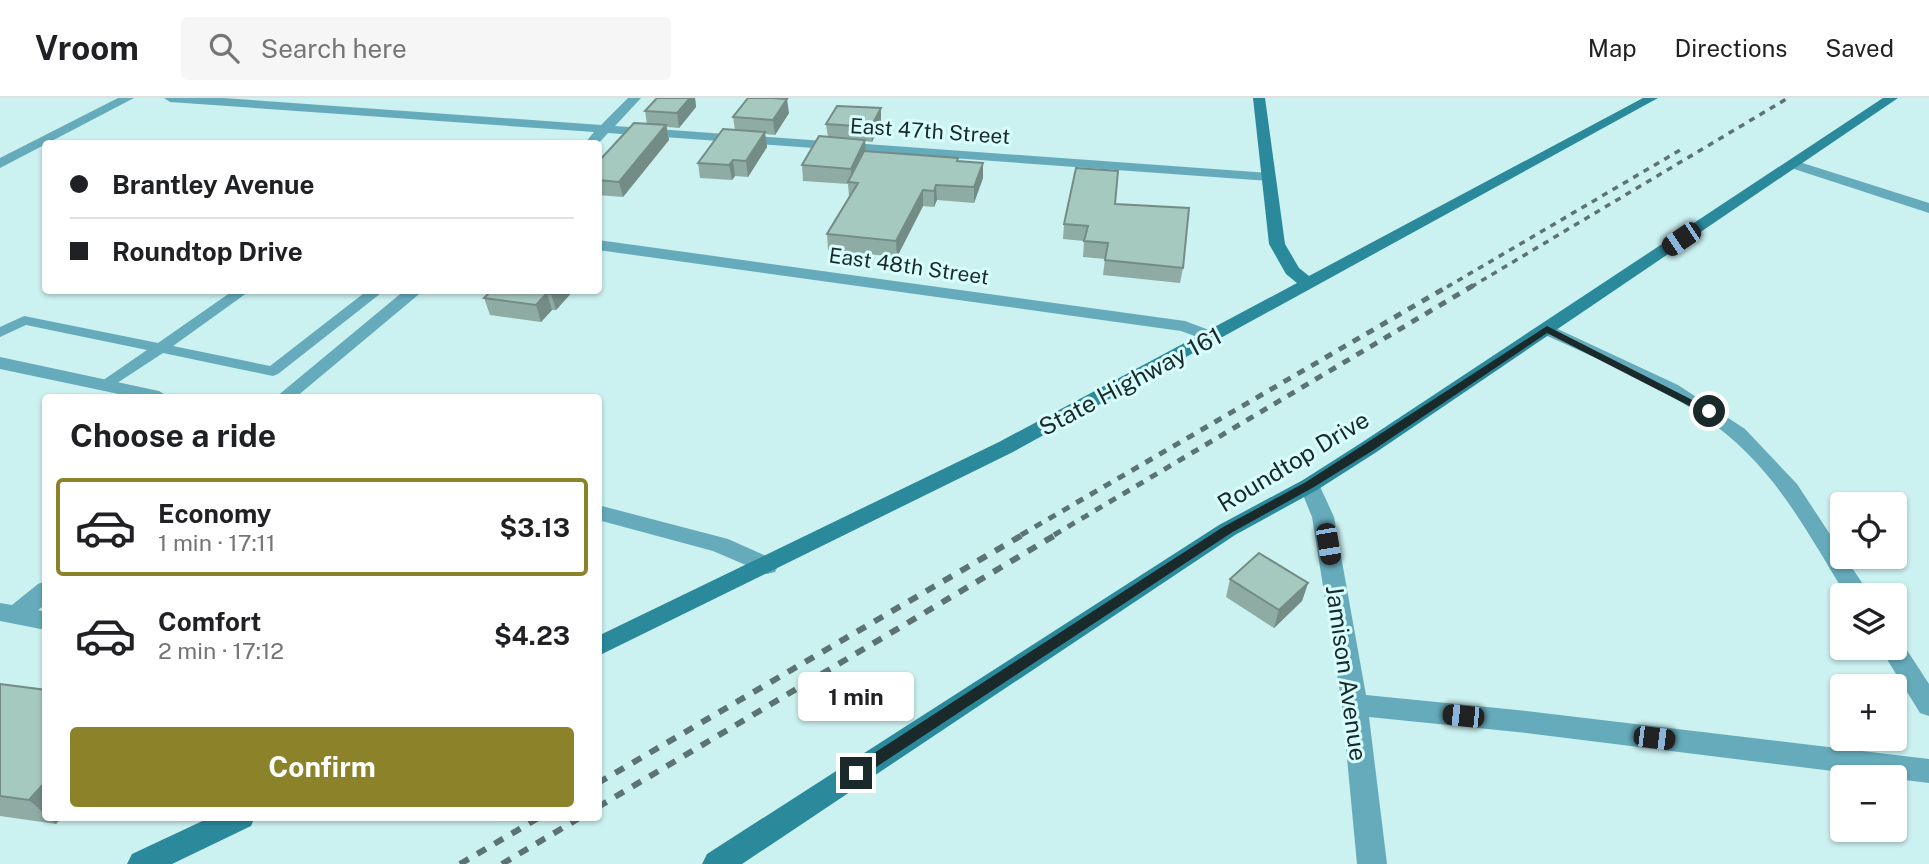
<!DOCTYPE html>
<html lang="en">
<head>
<meta charset="utf-8">
<style>
  :root { --surface:#fff; --page:#f6f6f6; --text:#202124; --muted:#757577; --line:#e0e0e0; --accent:#8c8229 }
  body { margin:0; font-family:"Public Sans",sans-serif; background:var(--page); color:var(--text); height:100vh; display:flex; flex-direction:column; font-size:26px; white-space:nowrap }
  * { box-sizing:border-box; margin:0 }
  p { font-size:23px; color:var(--muted) }
  .icon { flex:none; width:38px; height:38px; fill:none; stroke:currentColor; stroke-width:2; stroke-linecap:round; stroke-linejoin:round }
  .map { position:relative; flex:1; overflow:hidden }
  .sheet { position:absolute; left:42px; top:296px; width:560px; height:427px; display:flex; flex-direction:column; background:var(--surface); border-radius:7px; box-shadow:0 2px 5px #0004 }
  .sheet>* { flex:none }
  .top-card { position:absolute; left:42px; top:42px; width:560px; height:154px; border-radius:7px; box-shadow:0 2px 5px #0004; display:grid; align-content:center; height:154px; padding:0 28px; background:var(--surface) }
  .buttons { position:absolute; left:1830px; top:394px; display:grid; gap:14px }
  .buttons a { display:grid; place-items:center; width:77px; height:77px; border-radius:7px; background:var(--surface); box-shadow:0 2px 5px #0004; font-size:35px }
  .end { position:absolute; width:32px; height:32px; margin:-16px; border:9px solid #1a2929; background:#fff; box-shadow:0 0 0 4px #fff }
  .from { border-radius:50% }
  .bubble { position:absolute; height:49px; border-radius:7px; background:var(--surface); box-shadow:0 2px 5px #0004; font-size:23px; font-weight:700; line-height:49px; text-align:center }
  .car { position:absolute; width:21px; height:42px; margin:-21px -10px; border-radius:9px; box-shadow:0 0 5px 2px #0007; background:linear-gradient(#222 24%,#8ab4d8 0 40%,#222 0 76%,#8ab4d8 0 86%,#222 0) }
  .top-card b { display:flex; align-items:center; gap:24px; height:66px; font-size:26px }
  .top-card b+b { border-top:2px solid var(--line) }
  .top-card i { width:18px; height:18px; background:var(--text) }
  ul { padding:0; list-style:none }
  li { display:flex; align-items:center; gap:21px; height:98px; margin:0 14px 10px; padding:0 14px; border:4px solid transparent; border-radius:7px }
  li div { flex:1 }
  li b { display:block; font-size:26px }
  li em { font-style:normal; font-weight:700 }
  li.active { border-color:var(--accent) }
  li>.icon { width:63px; height:63px; stroke-width:1.5 }
  h2 { padding:0 28px; font-size:32px; line-height:84px }
  .cta { display:flex; gap:14px; margin-top:auto; padding:14px 28px }
  .cta a { flex:1; height:80px; border-radius:7px; background:var(--accent); color:#fff; font-size:28px; font-weight:700; line-height:80px; text-align:center }
  header { display:flex; align-items:center; gap:42px; box-sizing:border-box; height:98px; padding:0 35px; background:var(--surface); border-bottom:2px solid var(--line) }
  header strong { font-size:33px }
  nav { display:flex; gap:38px; margin-inline-start:auto; font-size:24px }
  .search { width:490px; height:63px; background:var(--page); display:flex; align-items:center; gap:18px; box-sizing:border-box; padding:0 24px; border-radius:7px; color:var(--muted); font-size:26px }
  .map>svg:first-child { display:block }
  .lines { fill:none; stroke-linecap:round; stroke-linejoin:round }
  .lane { fill:#66abbb; fill-rule:evenodd }
  .street { fill:#66abbb; fill-rule:evenodd }
  .secondary { fill:#2b899c; fill-rule:evenodd }
  .rail-far2 { stroke:#5b7372; stroke-width:3.5; stroke-dasharray:6 6; stroke-linecap:butt }
  .rail-far1 { stroke:#5b7372; stroke-width:5; stroke-dasharray:8 8; stroke-linecap:butt }
  .rail { stroke:#5b7372; stroke-width:6; stroke-dasharray:10 10; stroke-linecap:butt }
  .wall { fill:#8eaca4 }
  .shaded-wall { fill:#748c86 }
  .building { fill:#a5c8bf; stroke:#748c86; stroke-width:2 }
  .route { fill:#1a2929 }
  .labels { text-anchor:middle; dominant-baseline:central; stroke-width:6; stroke-linejoin:round; paint-order:stroke }
  .far-street-label { font-size:21px; fill:#1a2929; stroke:#d8fefe }
  .street-label { font-size:24px; fill:#1a2929; stroke:#d8fefe }
</style>
</head>
<body>
<header>
<strong>Vroom</strong>
<div class="search"><svg class="icon" aria-label="search" viewBox="0 0 24 24"><circle cx="10" cy="10" r="6"/><path d="M15 15l6 6"/></svg>Search here</div>
<nav><a>Map</a><a>Directions</a><a>Saved</a></nav>
</header>
<div class="map">
<svg width="1929" height="766" viewBox="0 0 1929 766">
  <rect width="100%" height="100%" fill="#cbf1f0"/>
  <g class="lines">
    <polygon class="lane" points="234,192 251,192 173,248 270,268 368,192 385,192 278,276 273,278 163,255 105,293 99,291 97,288 99,285 147,252 26,227 0,239 0,229 24,218 158,245"/>
    <g class="street">
      <polygon points="118,0 134,0 0,70 0,60"/>
      <polygon points="164,0 223,0 601,27 628,0 641,0 615,28 1269,75 1276,79 1269,83 608,35 598,46 584,46 594,34 170,4"/>
      <polygon points="1793,62 1929,105 1929,115 1788,69 1788,63"/>
      <polygon points="598,142 1185,223 1217,235 1220,239 1211,244 1181,233 598,152"/>
      <polygon points="405,192 424,192 296,299 276,299"/>
      <path d="M1547 226 1678 287 1745 331 1797 386 1870 497H1846C1816 449 1789 397 1748 356 1692 299 1612 268 1541 235L1538 231Z"/>
      <polygon points="0,259 159,293 169,299 133,299 0,271"/>
      <polygon points="1310,380 1317,382 1334,419 1366,597 1517,612 1929,661 1929,685 1517,634 1369,619 1387,766 1357,766 1342,607 1312,419 1299,387 1303,382"/>
      <polygon points="598,407 728,441 775,462 778,468 775,474 767,476 713,453 598,422"/>
      <polygon points="46,483 46,506 38,512 46,514 46,532 0,523 0,505 12,507 38,486"/>
      <polygon points="1895,541 1901,543 1929,586 1929,618 1920,615 1880,550 1895,550"/>
    </g>
    <g class="secondary">
      <polygon points="1253,0 1265,0 1285,146 1299,170 1309,178 1643,0 1658,0 1013,354 598,558 598,538 999,344 1297,185 1286,176 1269,146"/>
      <polygon points="1883,0 1898,0 1375,355 1317,392 1235,437 742,766 702,766 707,756 1219,427 1303,382 1361,345"/>
      <polygon points="211,719 255,719 251,728 172,766 127,766 132,756"/>
    </g>
    <g class="rail-far2">
      <polyline points="1447,189 1682,51"/>
      <polyline points="1471,189 1788,0"/>
    </g>
    <g class="rail-far1">
      <polyline points="1021,437 1450,187"/>
      <polyline points="1054,437 1474,187"/>
    </g>
    <g class="rail">
      <polyline points="598,685 1024,436"/>
      <polyline points="598,709 1057,436"/>
      <polyline points="460,766 540,719"/>
      <polyline points="502,766 581,719"/>
    </g>
  </g>
  <g class="wall">
    <polygon points="657,0 695,0 696,9 679,30 667,29 669,42 623,99 598,97 598,64 647,26 645,13"/>
    <polygon points="881,10 881,25 872,44 865,43 866,53 958,60 958,63 983,80 974,105 937,102 934,109 923,108 897,159 828,152 827,136 849,99 848,86 803,83 802,67 828,39 826,26"/>
    <polygon points="789,15 775,37 765,36 767,49 748,79 735,78 732,82 700,80 698,65 735,32 733,19"/>
    <polygon points="1115,106 1183,170 1180,185 1103,177 1105,161 1083,159 1084,143 1063,141 1064,126"/>
    <polygon points="492,192 574,192 556,212 552,212 541,224 490,217 484,200"/>
    <polygon points="1230,481 1308,485 1302,503 1274,530 1226,499"/>
    <polygon points="0,586 46,592 46,719 62,719 56,726 0,718"/>
  </g>
  <g class="shaded-wall">
    <polygon points="690,0 695,0 696,9 679,30 677,15"/>
    <polygon points="787,1 789,15 775,37 773,22"/>
    <polygon points="881,10 881,25 872,44 871,29"/>
    <polygon points="666,27 669,42 623,99 619,84"/>
    <polygon points="765,34 767,49 748,79 746,63"/>
    <polygon points="865,42 866,56 852,84 851,71"/>
    <polygon points="733,62 735,78 732,82 729,67"/>
    <polygon points="983,65 983,80 974,105 974,89"/>
    <polygon points="936,87 937,102 934,109 934,93"/>
    <polygon points="923,92 923,108 897,159 896,143"/>
    <polygon points="554,192 574,192 556,212 551,196"/>
    <polygon points="547,195 552,212 541,224 536,207"/>
    <polygon points="1308,485 1302,503 1274,530 1279,512"/>
    <polygon points="46,683 46,717 29,702"/>
    <polygon points="48,719 62,719 56,726"/>
  </g>
  <g class="building">
    <polygon points="657,0 690,0 677,15 645,13"/>
    <polygon points="748,0 772,0 787,1 773,22 733,19"/>
    <polygon points="837,8 881,10 871,29 826,26"/>
    <polygon points="634,25 666,27 619,84 598,82 598,64"/>
    <polygon points="723,31 765,34 746,63 733,62 729,67 698,65"/>
    <polygon points="819,38 865,42 851,71 802,67"/>
    <polygon points="864,53 958,60 957,63 983,65 974,89 936,87 934,93 923,92 896,143 827,136 858,85 848,84"/>
    <polygon points="1076,70 1118,73 1115,106 1189,110 1183,170 1105,162 1108,145 1084,143 1088,128 1064,126"/>
    <polygon points="492,192 554,192 551,196 547,195 536,207 484,200"/>
    <polygon points="1259,455 1308,485 1279,512 1230,481"/>
    <polygon points="0,586 46,592 46,683 29,702 0,698"/>
  </g>
  <polygon class="route" points="1547,228 1714,313 1705,316 1547,235 1372,353 1314,389 1231,435 861,679 851,679 849,675 851,670 1223,429 1306,384"/>
  <g class="labels">
    <g class="far-street-label">
      <text transform="translate(930 33) rotate(4)">East 47th Street</text>
      <text transform="translate(909 168) rotate(8)">East 48th Street</text>
    </g>
    <g class="street-label">
      <text transform="translate(1130 283) rotate(-28)">State Highway 161</text>
      <text transform="translate(1293 363) rotate(-31)">Roundtop Drive</text>
      <text transform="translate(1347 575) rotate(82)">Jamison Avenue</text>
    </g>
  </g>
</svg>
<div class="buttons">
<a><svg class="icon" aria-label="locate" viewBox="0 0 24 24"><circle cx="12" cy="12" r="6"/><path d="M12 2v4M12 18v4M2 12h4M18 12h4"/></svg></a>
<a><svg class="icon" aria-label="layers" viewBox="0 0 24 24"><path d="M12 4l9 5-9 5-9-5zM3 14l9 5 9-5"/></svg></a>
<a>+</a>
<a>−</a>
</div>
<i class="end from" style="left:1709px;top:313px"></i>
<i class="end" style="left:856px;top:675px"></i>
<div class="bubble" style="left:798px;top:574px;width:116px">1 min</div>
<i class="car" style="left:1681px;top:141px;rotate:236deg"></i>
<i class="car" style="left:1328px;top:446px;rotate:170deg"></i>
<i class="car" style="left:1463px;top:618px;rotate:276deg"></i>
<i class="car" style="left:1654px;top:640px;rotate:97deg"></i>
<div class="top-card">
<b><i class="from"></i>Brantley Avenue</b>
<b><i></i>Roundtop Drive</b>
</div>
<section class="sheet">
<h2>Choose a ride</h2>
<ul>
<li class="active"><svg class="icon" aria-label="car" viewBox="0 0 24 24"><path d="M5 17H2v-5l4-1 3-4h7l3 4 3 1v5h-3M9 17h6M6 11h13"/><circle cx="7" cy="17" r="2"/><circle cx="17" cy="17" r="2"/></svg><div><b>Economy</b><p>1 min · 17:11</p></div><em>$3.13</em></li>
<li><svg class="icon" aria-label="car" viewBox="0 0 24 24"><path d="M5 17H2v-5l4-1 3-4h7l3 4 3 1v5h-3M9 17h6M6 11h13"/><circle cx="7" cy="17" r="2"/><circle cx="17" cy="17" r="2"/></svg><div><b>Comfort</b><p>2 min · 17:12</p></div><em>$4.23</em></li>
</ul>
<div class="cta"><a>Confirm</a></div>
</section>
</div>
</body>
</html>
